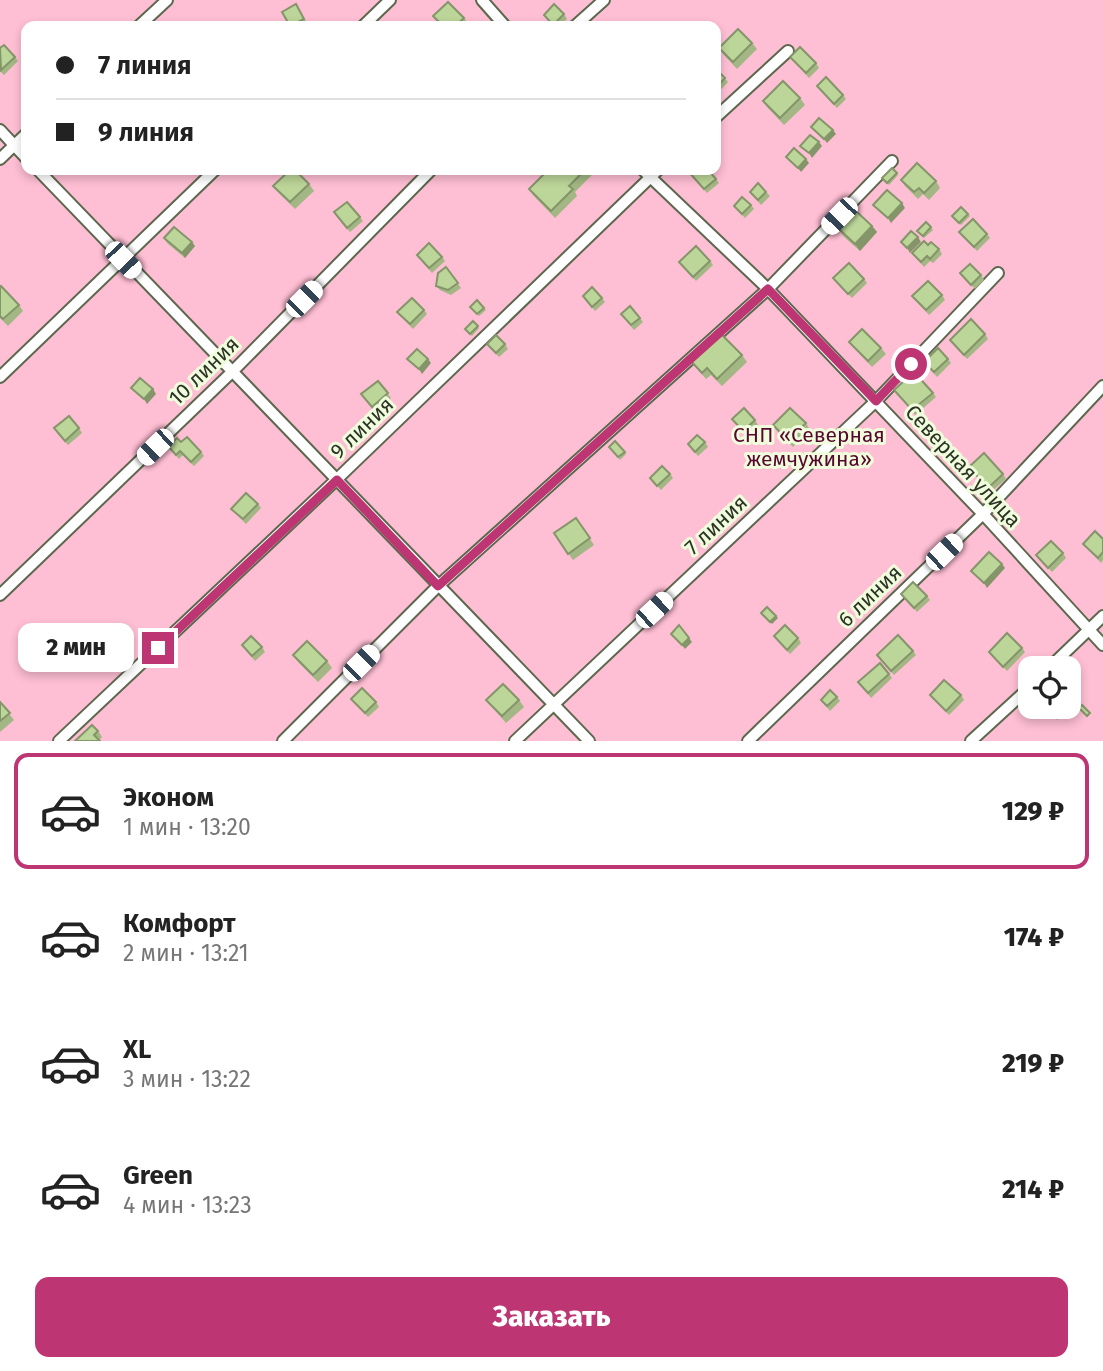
<!DOCTYPE html>
<html lang="ru">
<head>
<meta charset="utf-8">
<style>
  :root { --surface:#fff; --page:#f2f2f2; --text:#222; --muted:#767676; --line:#e0e0e0; --accent:#bd3572 }
  body { margin:0; font-family:"Fira Sans",sans-serif; background:var(--page); color:var(--text); height:100vh; display:flex; flex-direction:column; font-size:26px; white-space:nowrap }
  * { box-sizing:border-box; margin:0 }
  p { font-size:23px; color:var(--muted) }
  .icon { flex:none; width:38px; height:38px; fill:none; stroke:currentColor; stroke-width:2; stroke-linecap:round; stroke-linejoin:round }
  .map { position:relative; height:741px; overflow:hidden }
  .details { display:flex; flex-direction:column; background:var(--surface); flex:1 }
  .details>* { flex:none }
  .banner { position:absolute; left:21px; top:21px; width:700px; height:154px; border-radius:14px; box-shadow:0 4px 10px #0003; display:grid; align-content:center; height:154px; padding:0 35px; background:var(--surface) }
  .buttons { position:absolute; left:1018px; top:656px; display:grid; gap:14px }
  .buttons a { display:grid; place-items:center; width:63px; height:63px; border-radius:14px; background:var(--surface); box-shadow:0 4px 10px #0003; font-size:35px }
  .end { position:absolute; width:32px; height:32px; margin:-16px; border:9px solid #bd3572; background:#fff; box-shadow:0 0 0 4px #fff }
  .from { border-radius:50% }
  .bubble { position:absolute; height:49px; border-radius:14px; background:var(--surface); box-shadow:0 4px 10px #0003; font-size:23px; font-weight:800; line-height:49px; text-align:center }
  .car { position:absolute; width:21px; height:42px; margin:-21px -10px; border-radius:9px; box-shadow:0 0 5px 2px #0007; background:linear-gradient(#fff 24%,#345 0 40%,#fff 0 76%,#345 0 86%,#fff 0) }
  .banner b { display:flex; align-items:center; gap:24px; height:66px; font-size:26px }
  .banner b+b { border-top:2px solid var(--line) }
  .banner i { width:18px; height:18px; background:var(--text) }
  ul { padding:12px 0 0; list-style:none }
  li { display:flex; align-items:center; gap:21px; height:116px; margin:0 14px 10px; padding:0 21px; border:4px solid transparent; border-radius:14px }
  li div { flex:1 }
  li b { display:block; font-size:26px }
  li em { font-style:normal; font-weight:800 }
  li.current { border-color:var(--accent) }
  li>.icon { width:63px; height:63px; stroke-width:1.5 }
  .cta { display:flex; gap:14px; margin-top:auto; padding:14px 35px }
  .cta a { flex:1; height:80px; border-radius:14px; background:var(--accent); color:#fff; font-size:28px; font-weight:800; line-height:80px; text-align:center }
  .map>svg:first-child { display:block }
  .green { fill:#febed3; fill-rule:evenodd }
  .lines { fill:none; stroke-linecap:round; stroke-linejoin:round }
  .minor-casing { stroke:#5c684d; stroke-width:14 }
  .minor { stroke:#fff; stroke-width:10 }
  .wall { fill:#a2b783 }
  .shaded-wall { fill:#84956a }
  .building { fill:#bcd598; stroke:#84956a; stroke-width:2 }
  .route { stroke:#bd3572; stroke-width:9 }
  .labels { text-anchor:middle; dominant-baseline:central; stroke-width:6; stroke-linejoin:round; paint-order:stroke }
  .street-label { font-size:21px; fill:#2d3226; stroke:#effddd }
  .park-label { font-size:21px; fill:#57062f; stroke:#effddd }
</style>
</head>
<body>
<div class="map">
<svg width="1103" height="741" viewBox="0 0 1103 741">
  <rect width="100%" height="100%" fill="#e2efd0"/>
  <path class="green" d="M0 0H1103V741H0ZM26 26H716V170H26ZM1031 668H1069V707H1031Z"/>
  <g class="lines">
    <g class="minor-casing">
      <g id="minor">
        <polyline points="482,0 505,26"/>
        <polyline points="139,26 167,0"/>
        <polyline points="363,26 390,0"/>
        <polyline points="575,26 604,0"/>
        <polyline points="716,117 788,51"/>
        <polyline points="0,130 26,158"/>
        <polyline points="0,159 26,134"/>
        <polyline points="38,170 589,741"/>
        <polyline points="643,170 768,289 983,514 1103,645"/>
        <polyline points="0,377 215,170"/>
        <polyline points="0,595 232,372 431,170"/>
        <polyline points="1049,668 1103,616"/>
        <polyline points="59,741 336,480 658,170"/>
        <polyline points="283,741 438,586 768,289 892,161"/>
        <polyline points="515,741 876,401 998,273"/>
        <polyline points="748,741 983,514 1103,386"/>
        <polyline points="971,741 1031,686"/>
      </g>
    </g>
    <use href="#minor" class="minor"/>
  </g>
  <g class="wall">
    <polygon points="296,4 307,23 302,26 290,26"/>
    <polygon points="564,14 567,19 559,26 553,26 544,15"/>
    <polygon points="433,16 464,18 467,22 463,26 442,26"/>
    <polygon points="752,43 757,49 737,69 724,55 719,48"/>
    <polygon points="0,48 15,57 18,61 4,75 0,71"/>
    <polygon points="790,57 816,63 819,68 809,78"/>
    <polygon points="716,69 728,82 716,95"/>
    <polygon points="817,86 843,95 846,99 837,108"/>
    <polygon points="800,98 805,105 784,125 767,107 763,101"/>
    <polygon points="561,170 588,170 592,175 575,192 577,196 555,218 533,195 529,189 558,172"/>
    <polygon points="688,171 716,179 719,183 707,193"/>
    <polygon points="897,173 898,175 889,185 882,178"/>
    <polygon points="901,180 936,181 940,188 929,200 923,194 918,199 905,186"/>
    <polygon points="309,184 314,191 295,209 278,192 273,186"/>
    <polygon points="750,192 766,192 770,196 761,205"/>
    <polygon points="751,205 754,209 745,218 734,206"/>
    <polygon points="961,207 970,216 961,225 952,216"/>
    <polygon points="337,217 360,217 363,221 350,232"/>
    <polygon points="872,226 877,232 860,251 843,236 839,229"/>
    <polygon points="931,227 933,230 924,238 917,231"/>
    <polygon points="959,232 987,234 990,238 977,251"/>
    <polygon points="164,238 195,246 185,258 167,243"/>
    <polygon points="928,245 939,249 942,254 933,263 930,261 924,267 912,253"/>
    <polygon points="417,255 442,257 445,261 432,273"/>
    <polygon points="710,261 713,265 696,281 679,262"/>
    <polygon points="446,267 461,288 451,295 440,290 436,286"/>
    <polygon points="960,273 981,275 984,280 975,289"/>
    <polygon points="833,278 864,279 867,283 852,298"/>
    <polygon points="0,287 19,305 23,311 8,326 0,318"/>
    <polygon points="942,295 945,300 929,315 912,296"/>
    <polygon points="583,296 602,298 605,302 595,311"/>
    <polygon points="477,300 486,310 479,316 470,307"/>
    <polygon points="424,310 427,314 413,329 397,312"/>
    <polygon points="621,314 640,318 643,322 634,330"/>
    <polygon points="473,321 479,328 472,336 465,329"/>
    <polygon points="985,334 988,339 967,359 950,340"/>
    <polygon points="849,342 881,348 886,354 872,367 854,348"/>
    <polygon points="487,344 505,344 508,349 499,357"/>
    <polygon points="705,349 742,355 747,362 722,386 711,375 706,379 689,359"/>
    <polygon points="948,359 951,363 937,377 924,362"/>
    <polygon points="378,381 391,398 375,411 361,394"/>
    <polygon points="894,390 933,393 936,397 915,415"/>
    <polygon points="732,419 755,420 758,425 746,436"/>
    <polygon points="806,423 810,430 793,447 778,432 773,425"/>
    <polygon points="79,428 82,433 68,445 57,433"/>
    <polygon points="615,441 626,454 620,460 609,447"/>
    <polygon points="181,442 201,452 204,456 194,466 183,455 179,459 168,446"/>
    <polygon points="705,442 708,447 698,456 688,444"/>
    <polygon points="969,467 1003,474 1006,479 991,492"/>
    <polygon points="670,474 673,478 661,490 650,478"/>
    <polygon points="258,504 261,508 246,524 231,509"/>
    <polygon points="576,518 594,545 573,560 554,533"/>
    <polygon points="1103,539 1103,560 1101,563 1083,544"/>
    <polygon points="1063,553 1066,558 1052,572 1036,555"/>
    <polygon points="901,594 927,596 930,600 917,612"/>
    <polygon points="774,636 798,638 801,643 790,654"/>
    <polygon points="242,645 262,647 265,652 255,661"/>
    <polygon points="1022,648 1025,652 1007,671 989,652"/>
    <polygon points="913,651 916,655 894,675 877,655"/>
    <polygon points="293,655 327,661 332,668 318,682 298,662"/>
    <polygon points="889,674 892,678 871,698 858,682"/>
    <polygon points="930,695 961,695 964,700 949,715"/>
    <polygon points="1069,696 1074,702 1057,720 1044,707 1069,707"/>
    <polygon points="837,697 840,701 830,711 821,700"/>
    <polygon points="351,699 376,702 379,707 368,717"/>
    <polygon points="486,700 519,700 524,707 506,723"/>
    <polygon points="0,702 14,720 0,732"/>
    <polygon points="1031,707 1040,707 1035,712"/>
    <polygon points="98,731 102,737 99,740 75,741"/>
  </g>
  <g class="shaded-wall">
    <polygon points="833,130 836,134 827,143 824,139"/>
    <polygon points="819,142 822,146 812,158 809,153"/>
    <polygon points="806,159 809,163 801,172 798,168"/>
    <polygon points="902,203 905,208 891,223 888,218"/>
    <polygon points="872,226 877,232 860,251 855,244"/>
    <polygon points="918,237 921,242 910,253 907,248"/>
    <polygon points="192,242 195,246 185,258 182,253"/>
    <polygon points="428,359 431,363 422,374 419,369"/>
    <polygon points="153,389 156,394 147,404 144,399"/>
    <polygon points="1002,564 1005,568 987,588 984,583"/>
    <polygon points="776,616 778,618 772,624 770,622"/>
    <polygon points="689,638 692,642 685,649 682,645"/>
  </g>
  <g class="building">
    <polygon points="448,2 464,18 455,26 443,26 433,16"/>
    <polygon points="296,4 304,19 290,26 282,12"/>
    <polygon points="554,4 564,14 553,25 544,15"/>
    <polygon points="738,29 752,43 733,62 719,48"/>
    <polygon points="4,45 15,57 1,70 0,48"/>
    <polygon points="800,47 816,63 806,73 790,57"/>
    <polygon points="716,69 725,78 716,88"/>
    <polygon points="826,77 843,95 834,104 817,86"/>
    <polygon points="783,81 800,98 780,118 763,101"/>
    <polygon points="819,118 833,130 824,139 811,127"/>
    <polygon points="810,135 819,142 809,153 800,146"/>
    <polygon points="794,148 806,159 798,168 786,157"/>
    <polygon points="917,163 936,181 924,193 919,188 914,192 901,180"/>
    <polygon points="892,168 897,173 887,183 882,178"/>
    <polygon points="290,170 295,170 309,184 290,202 273,186"/>
    <polygon points="548,170 556,170 558,172 561,170 585,170 569,186 573,189 551,211 529,189"/>
    <polygon points="690,170 708,170 716,179 704,189 688,171"/>
    <polygon points="758,183 766,192 758,200 750,192"/>
    <polygon points="887,190 902,203 888,218 873,205"/>
    <polygon points="742,197 751,205 742,214 734,206"/>
    <polygon points="347,202 360,217 347,228 334,212"/>
    <polygon points="961,207 968,214 959,223 952,216"/>
    <polygon points="856,211 872,226 855,244 839,229"/>
    <polygon points="973,219 987,234 974,247 959,232"/>
    <polygon points="926,222 931,227 923,236 917,231"/>
    <polygon points="174,227 192,242 182,253 164,238"/>
    <polygon points="911,231 918,237 907,248 901,242"/>
    <polygon points="924,241 928,245 931,242 939,249 930,259 927,256 921,262 912,253"/>
    <polygon points="429,243 442,257 429,268 417,255"/>
    <polygon points="696,246 710,261 693,277 679,262"/>
    <polygon points="849,263 864,279 848,294 833,278"/>
    <polygon points="970,264 981,275 971,285 960,273"/>
    <polygon points="446,267 458,283 448,290 436,286 438,273"/>
    <polygon points="928,281 942,295 926,310 912,296"/>
    <polygon points="1,286 19,305 3,319 0,316 0,287"/>
    <polygon points="592,287 602,298 592,307 583,296"/>
    <polygon points="412,298 424,310 410,324 397,312"/>
    <polygon points="477,300 484,308 477,314 470,307"/>
    <polygon points="630,306 640,318 631,325 621,314"/>
    <polygon points="971,319 985,334 964,355 950,340"/>
    <polygon points="473,321 478,326 470,334 465,329"/>
    <polygon points="862,329 881,348 868,361 849,342"/>
    <polygon points="721,334 742,355 717,379 707,368 702,373 689,359 703,346 705,349"/>
    <polygon points="496,335 505,344 496,353 487,344"/>
    <polygon points="938,348 948,359 934,372 924,362"/>
    <polygon points="417,349 428,359 419,369 407,359"/>
    <polygon points="914,372 933,393 912,410 894,390"/>
    <polygon points="140,378 153,389 144,399 131,388"/>
    <polygon points="378,381 388,393 372,407 361,394"/>
    <polygon points="744,408 755,420 743,431 732,419"/>
    <polygon points="790,408 806,423 788,440 773,425"/>
    <polygon points="69,416 79,428 65,441 54,428"/>
    <polygon points="697,435 705,442 695,452 688,444"/>
    <polygon points="187,437 201,452 191,462 180,451 176,455 168,446 177,438 181,442"/>
    <polygon points="615,441 625,452 618,457 609,447"/>
    <polygon points="984,453 1003,474 988,488 969,467"/>
    <polygon points="662,466 670,474 657,486 650,478"/>
    <polygon points="246,493 258,504 243,519 231,509"/>
    <polygon points="576,518 590,538 568,554 554,533"/>
    <polygon points="1095,531 1103,539 1103,552 1098,558 1083,544"/>
    <polygon points="1051,541 1063,553 1048,568 1036,555"/>
    <polygon points="989,552 1002,564 984,583 971,571"/>
    <polygon points="913,582 927,596 914,608 901,594"/>
    <polygon points="767,607 776,616 770,622 761,613"/>
    <polygon points="679,625 689,638 682,645 671,634"/>
    <polygon points="785,625 798,638 787,650 774,636"/>
    <polygon points="1007,633 1022,648 1003,667 989,652"/>
    <polygon points="898,635 913,651 891,671 877,655"/>
    <polygon points="251,636 262,647 252,656 242,645"/>
    <polygon points="307,641 327,661 313,675 293,655"/>
    <polygon points="880,663 889,674 868,693 858,682"/>
    <polygon points="944,680 961,695 946,711 930,695"/>
    <polygon points="503,684 519,700 502,716 486,700"/>
    <polygon points="1031,685 1031,706 1020,695"/>
    <polygon points="362,688 376,702 365,713 351,699"/>
    <polygon points="830,690 837,697 827,706 821,700"/>
    <polygon points="0,702 10,713 0,721"/>
    <polygon points="1082,705 1090,713 1087,716 1079,708"/>
    <polygon points="1045,707 1062,707 1054,715"/>
    <polygon points="92,725 98,731 94,735 100,741 75,741"/>
  </g>
  <g class="lines">
    <polyline class="route" points="158,648 337,480 438,586 768,289 876,401 911,364"/>
  </g>
  <g class="labels">
    <g class="street-label">
      <text transform="translate(204 371) rotate(-44)">10 линия</text>
      <text transform="translate(362 428) rotate(-44)">9 линия</text>
      <text transform="translate(963 466) rotate(47)">Северная улица</text>
      <text transform="translate(716 525) rotate(-43)">7 линия</text>
      <text transform="translate(870 596) rotate(-44)">6 линия</text>
    </g>
    <g class="park-label">
      <text x="809" y="435">СНП «Северная<tspan x="809" dy="24">жемчужина»</tspan></text>
    </g>
  </g>
</svg>
<div class="buttons">
<a><svg class="icon" aria-label="locate" viewBox="0 0 24 24"><circle cx="12" cy="12" r="6"/><path d="M12 2v4M12 18v4M2 12h4M18 12h4"/></svg></a>
</div>
<i class="end from" style="left:911px;top:364px"></i>
<i class="end" style="left:158px;top:648px"></i>
<div class="bubble" style="left:18px;top:623px;width:116px">2 мин</div>
<i class="car" style="left:839px;top:216px;rotate:224deg"></i>
<i class="car" style="left:123px;top:260px;rotate:136deg"></i>
<i class="car" style="left:304px;top:299px;rotate:45deg"></i>
<i class="car" style="left:155px;top:447px;rotate:226deg"></i>
<i class="car" style="left:944px;top:552px;rotate:46deg"></i>
<i class="car" style="left:654px;top:610px;rotate:47deg"></i>
<i class="car" style="left:361px;top:663px;rotate:45deg"></i>
<div class="banner">
<b><i class="from"></i>7 линия</b>
<b><i></i>9 линия</b>
</div>
</div>
<section class="details">
<ul>
<li class="current"><svg class="icon" aria-label="car" viewBox="0 0 24 24"><path d="M5 17H2v-5l4-1 3-4h7l3 4 3 1v5h-3M9 17h6M6 11h13"/><circle cx="7" cy="17" r="2"/><circle cx="17" cy="17" r="2"/></svg><div><b>Эконом</b><p>1 мин · 13:20</p></div><em>129 ₽</em></li>
<li><svg class="icon" aria-label="car" viewBox="0 0 24 24"><path d="M5 17H2v-5l4-1 3-4h7l3 4 3 1v5h-3M9 17h6M6 11h13"/><circle cx="7" cy="17" r="2"/><circle cx="17" cy="17" r="2"/></svg><div><b>Комфорт</b><p>2 мин · 13:21</p></div><em>174 ₽</em></li>
<li><svg class="icon" aria-label="car" viewBox="0 0 24 24"><path d="M5 17H2v-5l4-1 3-4h7l3 4 3 1v5h-3M9 17h6M6 11h13"/><circle cx="7" cy="17" r="2"/><circle cx="17" cy="17" r="2"/></svg><div><b>XL</b><p>3 мин · 13:22</p></div><em>219 ₽</em></li>
<li><svg class="icon" aria-label="car" viewBox="0 0 24 24"><path d="M5 17H2v-5l4-1 3-4h7l3 4 3 1v5h-3M9 17h6M6 11h13"/><circle cx="7" cy="17" r="2"/><circle cx="17" cy="17" r="2"/></svg><div><b>Green</b><p>4 мин · 13:23</p></div><em>214 ₽</em></li>
</ul>
<div class="cta"><a>Заказать</a></div>
</section>
</body>
</html>
